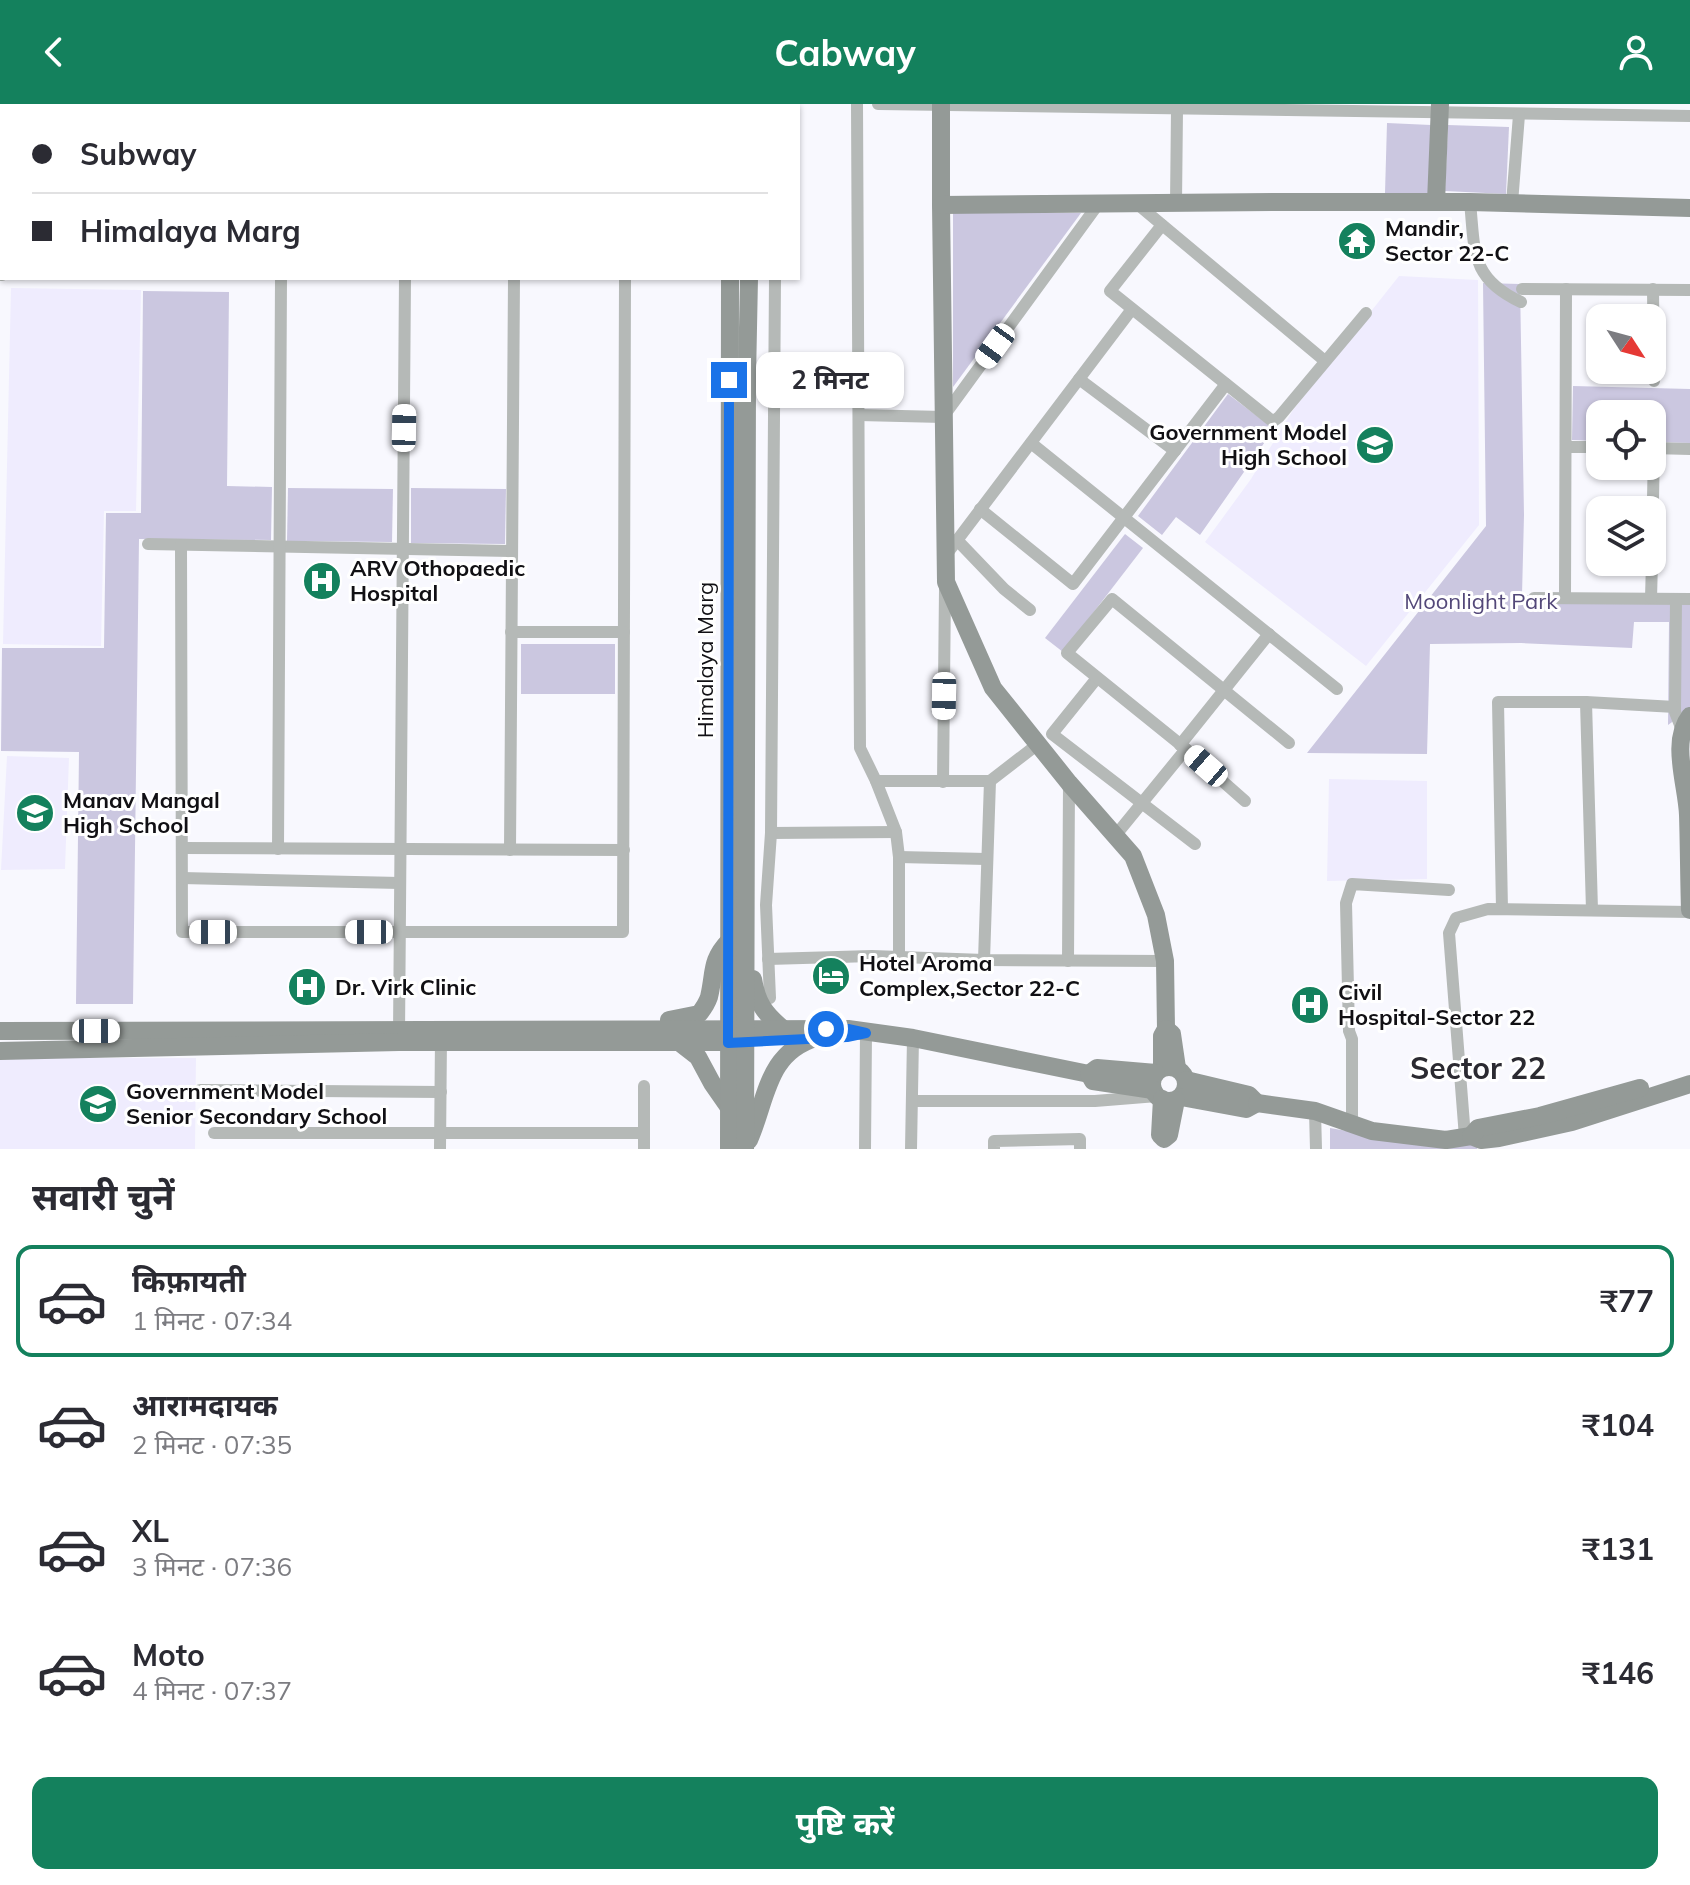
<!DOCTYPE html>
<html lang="hi">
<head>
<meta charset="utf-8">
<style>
  :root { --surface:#fff; --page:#f2f2f3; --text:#2b2b33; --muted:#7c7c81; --line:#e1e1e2; --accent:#14815d }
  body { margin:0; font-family:Mulish,"Noto Sans Devanagari",sans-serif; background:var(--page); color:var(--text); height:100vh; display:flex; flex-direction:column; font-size:30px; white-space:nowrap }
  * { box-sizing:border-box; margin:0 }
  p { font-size:26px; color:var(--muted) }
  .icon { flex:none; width:44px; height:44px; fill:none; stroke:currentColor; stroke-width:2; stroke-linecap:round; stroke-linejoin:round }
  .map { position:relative; height:1045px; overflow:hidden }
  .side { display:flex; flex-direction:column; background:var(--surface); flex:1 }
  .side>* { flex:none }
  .top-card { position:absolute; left:0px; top:0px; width:800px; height:176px; box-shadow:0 2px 6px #0004; display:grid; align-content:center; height:176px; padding:0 32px; background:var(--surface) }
  .needle { width:52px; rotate:126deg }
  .tools { position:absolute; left:1586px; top:200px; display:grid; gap:16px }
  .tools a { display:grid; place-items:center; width:80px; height:80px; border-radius:16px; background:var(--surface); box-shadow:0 2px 6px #0004; font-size:40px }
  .end { position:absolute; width:36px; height:36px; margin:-18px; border:10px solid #1a73e8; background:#fff; box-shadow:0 0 0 4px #fff }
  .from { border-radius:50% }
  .bubble { position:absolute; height:56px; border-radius:16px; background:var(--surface); box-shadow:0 2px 6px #0004; font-size:26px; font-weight:700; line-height:56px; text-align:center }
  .car { position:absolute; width:24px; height:48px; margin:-24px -12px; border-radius:10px; box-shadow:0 0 6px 2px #0007; background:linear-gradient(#fff 24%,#345 0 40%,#fff 0 76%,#345 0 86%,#fff 0) }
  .top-card b { display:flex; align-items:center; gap:28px; height:76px; font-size:30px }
  .top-card b+b { border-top:2px solid var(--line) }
  .top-card i { width:20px; height:20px; background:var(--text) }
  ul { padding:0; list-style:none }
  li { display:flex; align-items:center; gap:24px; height:112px; margin:0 16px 12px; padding:0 16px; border:4px solid transparent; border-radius:16px }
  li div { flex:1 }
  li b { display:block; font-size:30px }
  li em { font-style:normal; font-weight:700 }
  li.current { border-color:var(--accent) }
  li>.icon { width:72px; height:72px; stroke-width:1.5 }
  h2 { padding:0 32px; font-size:36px; line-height:96px }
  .primary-button { display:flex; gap:16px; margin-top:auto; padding:16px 32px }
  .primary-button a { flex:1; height:92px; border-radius:16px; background:var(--accent); color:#fff; font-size:32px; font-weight:700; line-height:92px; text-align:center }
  header { display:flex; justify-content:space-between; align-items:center; height:104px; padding:0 32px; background:var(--accent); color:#fff; font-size:36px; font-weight:700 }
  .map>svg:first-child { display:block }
  .built { fill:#efecfe }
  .green { fill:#cbc7e0 }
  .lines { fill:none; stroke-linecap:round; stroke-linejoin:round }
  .street { stroke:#b5b9b7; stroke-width:12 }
  .secondary { stroke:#949a97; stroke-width:18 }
  .route { stroke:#1a73e8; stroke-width:10 }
  .labels { text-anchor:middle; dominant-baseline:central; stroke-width:6; stroke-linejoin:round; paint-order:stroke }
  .poi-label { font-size:22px; font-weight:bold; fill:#111014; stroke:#fff; text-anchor:start }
  .park-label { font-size:22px; fill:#534879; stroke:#fff }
  .street-label { font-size:22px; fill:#111014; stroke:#fff }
  .district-label { font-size:30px; font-weight:bold; fill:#2b2a31; stroke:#fff }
</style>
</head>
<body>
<header><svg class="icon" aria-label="back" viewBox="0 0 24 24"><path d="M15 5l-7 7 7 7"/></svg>Cabway<svg class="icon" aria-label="person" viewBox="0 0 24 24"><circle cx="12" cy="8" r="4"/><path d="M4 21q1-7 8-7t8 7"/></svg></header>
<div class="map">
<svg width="1690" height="1045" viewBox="0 0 1690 1045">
  <rect width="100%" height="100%" fill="#f8f8fe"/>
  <g class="built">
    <polygon points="1399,172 1478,176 1479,421 1366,562 1205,438 1251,375 1293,306"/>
    <polygon points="11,184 141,186 136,407 104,407 101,542 3,540"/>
    <polygon points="7,652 69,654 65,765 1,766"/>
    <polygon points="1329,675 1427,677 1427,775 1327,777"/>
    <polygon points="0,954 196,954 195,1045 0,1045"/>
  </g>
  <g class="green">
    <polygon points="1387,19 1431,21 1428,90 1385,89"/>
    <polygon points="1448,21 1509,23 1506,90 1445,87"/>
    <polygon points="953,109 1081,109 953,283"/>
    <polygon points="1483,179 1520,180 1524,411 1522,491 1690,496 1690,605 1668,621 1669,518 1634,518 1632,544 1521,539 1430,540 1427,650 1307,649 1486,422"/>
    <polygon points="143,187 229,188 227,382 272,383 271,436 139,435 133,900 76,900 79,648 1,647 2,544 104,544 106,409 141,409"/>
    <polygon points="1573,282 1690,285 1690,339 1652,338 1652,310 1600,310 1600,337 1572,336"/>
    <polygon points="1228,290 1274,325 1200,431 1176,413 1162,431 1138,412"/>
    <polygon points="288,384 393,385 392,438 287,437"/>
    <polygon points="411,384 506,385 505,440 411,439"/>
    <polygon points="1125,430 1143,444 1063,548 1045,534"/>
    <rect x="521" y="540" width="94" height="50"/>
    <polygon points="1330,1024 1404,1037 1477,1038 1477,1045 1330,1045"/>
  </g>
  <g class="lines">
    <g class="street">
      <polyline points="857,0 860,644 876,677 896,728 899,753 899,853"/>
      <polyline points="878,0 1690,12"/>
      <polyline points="100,2 100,0"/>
      <polyline points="223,2 223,0"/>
      <polyline points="627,2 627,0"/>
      <polyline points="0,52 2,52"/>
      <path d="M1470 98C1475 147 1470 174 1521 198"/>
      <polyline points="1136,99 1325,257"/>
      <polyline points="1176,99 1177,6"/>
      <polyline points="1512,99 1519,11"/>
      <polyline points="1162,121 1110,187 1271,316 1275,316 1279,313 1366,209"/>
      <polyline points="0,171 2,171"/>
      <polyline points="1522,185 1690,186"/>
      <polyline points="1653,185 1654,277"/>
      <polyline points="1079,275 1175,347"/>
      <polyline points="859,311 943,313 1099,99"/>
      <polyline points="1031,339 1337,585"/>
      <polyline points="1566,343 1600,343"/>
      <polyline points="1652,344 1690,345"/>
      <polyline points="980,405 1073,480 1226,280"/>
      <polyline points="957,436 1004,485 1030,506"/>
      <polyline points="148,440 512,447"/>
      <polyline points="181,441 182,828 623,828 625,174"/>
      <polyline points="1652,446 1654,344"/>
      <polyline points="946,451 1132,205"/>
      <polyline points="1534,494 1690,495"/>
      <polyline points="1565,494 1566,185"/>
      <polyline points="1651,494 1652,458"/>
      <polyline points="1676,495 1675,608 1682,626"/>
      <polyline points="511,528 624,528"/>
      <polyline points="1097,574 1052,630 1195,740"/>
      <polyline points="1586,598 1592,806"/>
      <polyline points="1180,641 1269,530"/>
      <polyline points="876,677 990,677 1038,640"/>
      <polyline points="943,678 945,485"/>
      <polyline points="1245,697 1186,645 1067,549 1112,495 1289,639"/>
      <polyline points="771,729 896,728"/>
      <polyline points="1115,732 1186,645"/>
      <polyline points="182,744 624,746"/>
      <polyline points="278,745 281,174"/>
      <polyline points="510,746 514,174"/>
      <polyline points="899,753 986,755"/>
      <polyline points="182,774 400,779"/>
      <polyline points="1502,805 1498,598 1586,598 1675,603"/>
      <polyline points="768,855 872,852 984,856 1165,857"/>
      <polyline points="984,856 990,677"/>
      <polyline points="1068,857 1069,679"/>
      <polyline points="770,894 766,801 771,729 775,174"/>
      <polyline points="399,931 405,174"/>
      <polyline points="200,986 441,988"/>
      <polyline points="912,997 1095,997 1157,992"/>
      <polyline points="1315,1007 1316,1045"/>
      <polyline points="1352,1020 1352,935 1349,927 1346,799 1352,780 1449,786"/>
      <polyline points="214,1029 644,1029"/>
      <polyline points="1465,1033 1449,829 1456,814 1488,805 1690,808"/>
      <polyline points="440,1045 441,933"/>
      <polyline points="644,1045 644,982"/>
      <polyline points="865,1045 866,929"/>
      <polyline points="911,1045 913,934"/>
      <polyline points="994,1045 994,1037 1080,1035 1080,1045"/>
    </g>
    <g class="secondary">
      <polyline points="719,0 721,2"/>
      <polyline points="941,0 941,101 946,478 993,584 1069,679 1133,752 1156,811 1165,857 1166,925"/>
      <polyline points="759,2 760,0"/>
      <polyline points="1436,98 1440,0"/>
      <polyline points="941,101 1276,98 1470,98 1690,104"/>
      <path d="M1690 612C1670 638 1687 681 1688 711 1689 742 1689 774 1690 806"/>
      <path d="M753 875C757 899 764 909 783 925"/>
      <path d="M669 916 699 910C703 905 707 899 709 893 715 868 710 857 729 837"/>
      <polyline points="0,927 848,925 913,934 1089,970"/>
      <polyline points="680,939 698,953 712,979 728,1002"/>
      <polyline points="0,947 399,938 740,938"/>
      <circle cx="1169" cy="980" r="17"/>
      <polyline points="1162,964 1162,932 1166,925 1172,930 1177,964"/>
      <polyline points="1153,986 1093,977 1089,970 1097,964 1156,969"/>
      <polyline points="1181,993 1246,1005 1257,999 1249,991 1186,976"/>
      <polyline points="1162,995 1160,1031 1164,1035 1169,1031 1176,996"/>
      <polyline points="1257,999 1315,1007 1372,1027 1446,1036 1471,1032 1481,1036 1499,1034 1572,1018 1690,980"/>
      <polyline points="1471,1032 1478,1024 1540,1012 1640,984"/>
      <path d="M749 1036C767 996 766 949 816 934"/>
      <polyline points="729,1045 730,174"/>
      <polyline points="745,1045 747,274 749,174"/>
    </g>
  </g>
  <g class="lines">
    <polyline class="route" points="729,276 728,939 847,933 866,929 848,925 826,925"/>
  </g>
  <defs>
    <g id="temple-disc" transform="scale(2)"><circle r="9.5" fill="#14815d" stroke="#fff"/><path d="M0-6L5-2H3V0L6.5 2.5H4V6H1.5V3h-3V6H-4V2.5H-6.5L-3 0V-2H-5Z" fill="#fff"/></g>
    <g id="school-disc" transform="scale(2)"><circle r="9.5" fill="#14815d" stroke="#fff"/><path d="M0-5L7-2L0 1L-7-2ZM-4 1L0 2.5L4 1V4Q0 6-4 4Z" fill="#fff"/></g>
    <g id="hospital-disc" transform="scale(2)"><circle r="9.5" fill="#14815d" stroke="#fff"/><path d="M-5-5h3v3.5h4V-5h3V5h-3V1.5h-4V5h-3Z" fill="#fff"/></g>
    <g id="hotel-disc" transform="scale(2)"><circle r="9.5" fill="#14815d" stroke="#fff"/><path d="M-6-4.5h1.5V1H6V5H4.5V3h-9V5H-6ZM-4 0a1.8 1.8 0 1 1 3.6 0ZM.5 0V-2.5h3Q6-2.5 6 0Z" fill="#fff"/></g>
  </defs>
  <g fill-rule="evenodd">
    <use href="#temple-disc" x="1357" y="137"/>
    <use href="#school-disc" x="1375" y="341"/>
    <use href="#hospital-disc" x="322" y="477"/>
    <use href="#school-disc" x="35" y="709"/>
    <use href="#hotel-disc" x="831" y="872"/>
    <use href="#hospital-disc" x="307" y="883"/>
    <use href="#hospital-disc" x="1310" y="901"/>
    <use href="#school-disc" x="98" y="1000"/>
  </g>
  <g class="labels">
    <g class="poi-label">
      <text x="1385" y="124">Mandir,<tspan x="1385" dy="25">Sector 22-C</tspan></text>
      <text x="1347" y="328" text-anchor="end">Government Model<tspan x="1347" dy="25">High School</tspan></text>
      <text x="350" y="464">ARV Othopaedic<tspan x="350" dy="25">Hospital</tspan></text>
      <text x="63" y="696">Manav Mangal<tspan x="63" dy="25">High School</tspan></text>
      <text x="859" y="859">Hotel Aroma<tspan x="859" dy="25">Complex,Sector 22-C</tspan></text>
      <text x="335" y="883">Dr. Virk Clinic</text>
      <text x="1338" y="888">Civil<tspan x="1338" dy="25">Hospital-Sector 22</tspan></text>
      <text x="126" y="987">Government Model<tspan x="126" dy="25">Senior Secondary School</tspan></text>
    </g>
    <g class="park-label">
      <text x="1481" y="497">Moonlight Park</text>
    </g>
    <g class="street-label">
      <text transform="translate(705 556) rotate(-90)">Himalaya Marg</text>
    </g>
    <g class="district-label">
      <text x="1478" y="964">Sector 22</text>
    </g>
  </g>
</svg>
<div class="tools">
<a><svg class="needle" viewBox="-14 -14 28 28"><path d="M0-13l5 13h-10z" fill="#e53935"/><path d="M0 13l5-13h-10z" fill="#7c7c81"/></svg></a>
<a><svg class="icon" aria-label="locate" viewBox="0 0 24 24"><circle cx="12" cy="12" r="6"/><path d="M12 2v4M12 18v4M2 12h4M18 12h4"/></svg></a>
<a><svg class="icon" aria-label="layers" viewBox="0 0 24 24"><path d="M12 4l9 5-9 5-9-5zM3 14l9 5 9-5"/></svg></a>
</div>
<i class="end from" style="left:826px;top:925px"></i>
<i class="end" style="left:729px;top:276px"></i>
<div class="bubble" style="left:756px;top:248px;width:148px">2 मिनट</div>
<i class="car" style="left:995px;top:242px;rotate:216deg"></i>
<i class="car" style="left:404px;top:324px;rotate:1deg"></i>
<i class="car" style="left:944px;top:592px;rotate:181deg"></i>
<i class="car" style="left:1206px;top:662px;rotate:311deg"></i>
<i class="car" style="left:213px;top:828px;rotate:270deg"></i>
<i class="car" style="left:369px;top:828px;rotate:270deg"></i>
<i class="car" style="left:96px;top:927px;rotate:90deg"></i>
<div class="top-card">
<b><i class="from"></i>Subway</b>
<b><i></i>Himalaya Marg</b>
</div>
</div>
<section class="side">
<h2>सवारी चुनें</h2>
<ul>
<li class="current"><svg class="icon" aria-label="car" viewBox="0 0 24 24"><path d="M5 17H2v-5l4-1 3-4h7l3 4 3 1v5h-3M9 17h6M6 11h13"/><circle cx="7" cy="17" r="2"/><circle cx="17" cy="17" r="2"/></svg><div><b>किफ़ायती</b><p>1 मिनट · 07:34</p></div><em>₹77</em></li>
<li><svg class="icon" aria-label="car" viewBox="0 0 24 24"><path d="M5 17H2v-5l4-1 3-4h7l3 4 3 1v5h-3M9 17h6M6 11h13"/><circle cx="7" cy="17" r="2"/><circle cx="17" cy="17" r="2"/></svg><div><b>आरामदायक</b><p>2 मिनट · 07:35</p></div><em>₹104</em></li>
<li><svg class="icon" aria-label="car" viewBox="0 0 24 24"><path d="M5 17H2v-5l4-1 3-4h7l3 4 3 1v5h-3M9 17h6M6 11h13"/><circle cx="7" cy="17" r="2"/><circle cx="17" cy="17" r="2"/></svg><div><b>XL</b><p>3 मिनट · 07:36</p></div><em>₹131</em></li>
<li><svg class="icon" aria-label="car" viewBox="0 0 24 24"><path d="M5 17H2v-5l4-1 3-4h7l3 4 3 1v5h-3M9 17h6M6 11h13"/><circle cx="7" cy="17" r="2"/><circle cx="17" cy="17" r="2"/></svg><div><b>Moto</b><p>4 मिनट · 07:37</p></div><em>₹146</em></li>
</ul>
<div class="primary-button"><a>पुष्टि करें</a></div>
</section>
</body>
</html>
